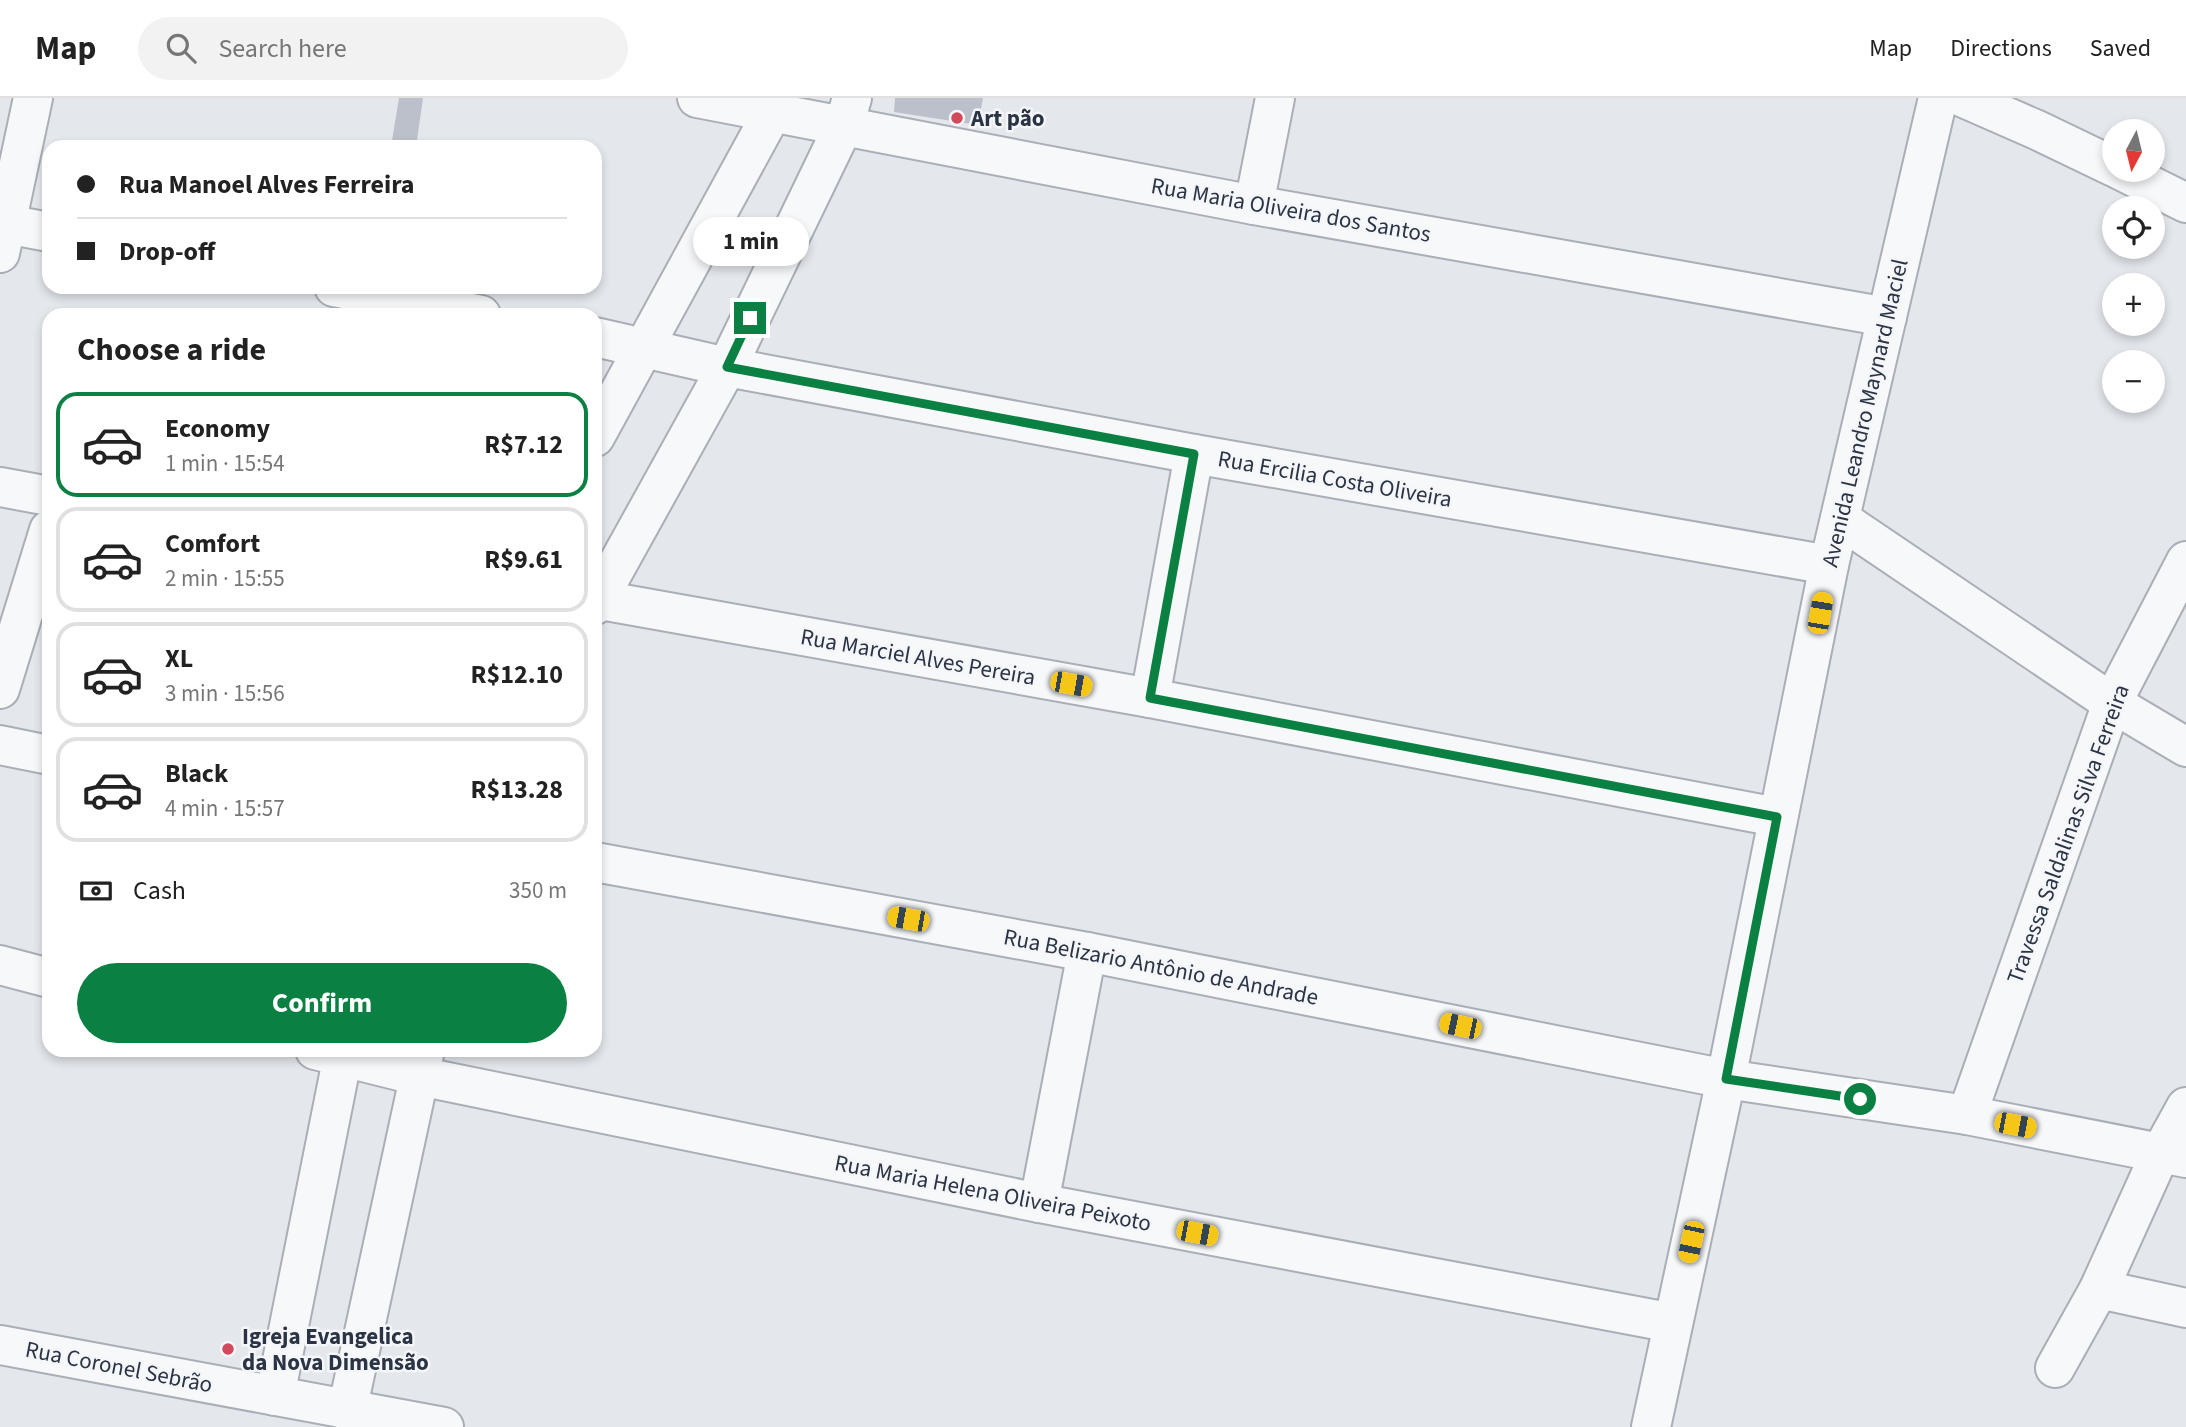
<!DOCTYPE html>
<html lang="en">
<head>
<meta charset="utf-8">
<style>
  :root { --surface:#fff; --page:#f2f2f2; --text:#222; --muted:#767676; --line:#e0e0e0; --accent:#0b8043 }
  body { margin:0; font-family:"Source Sans 3",sans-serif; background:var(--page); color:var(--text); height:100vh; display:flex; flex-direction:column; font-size:26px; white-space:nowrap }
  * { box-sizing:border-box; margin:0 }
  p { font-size:23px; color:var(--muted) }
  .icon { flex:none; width:38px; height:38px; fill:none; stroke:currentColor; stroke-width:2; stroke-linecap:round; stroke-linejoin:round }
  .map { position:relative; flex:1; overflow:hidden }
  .side { position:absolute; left:42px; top:210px; width:560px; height:749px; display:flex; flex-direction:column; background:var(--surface); border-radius:21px; box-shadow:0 4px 10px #0003 }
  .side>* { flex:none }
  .hud { position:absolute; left:42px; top:42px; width:560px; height:154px; border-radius:21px; box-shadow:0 4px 10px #0003; display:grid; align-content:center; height:154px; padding:0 35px; background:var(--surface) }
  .needle { width:46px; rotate:187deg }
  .controls { position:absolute; left:2102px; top:21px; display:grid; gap:14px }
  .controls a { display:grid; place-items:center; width:63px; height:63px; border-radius:50%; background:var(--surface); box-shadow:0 4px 10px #0003; font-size:35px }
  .end { position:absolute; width:32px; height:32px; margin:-16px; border:9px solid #0b8043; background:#fff; box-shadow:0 0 0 4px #fff }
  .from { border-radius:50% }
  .bubble { position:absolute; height:49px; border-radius:24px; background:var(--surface); box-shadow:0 4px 10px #0003; font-size:23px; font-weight:700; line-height:49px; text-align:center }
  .car { position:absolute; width:21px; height:42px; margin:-21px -10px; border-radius:9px; box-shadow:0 0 5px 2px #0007; background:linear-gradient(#f5c518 24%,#345 0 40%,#f5c518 0 76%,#345 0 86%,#f5c518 0) }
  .hud b { display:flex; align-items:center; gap:24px; height:66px; font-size:26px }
  .hud b+b { border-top:2px solid var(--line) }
  .hud i { width:18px; height:18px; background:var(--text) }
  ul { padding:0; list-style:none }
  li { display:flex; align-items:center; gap:21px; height:105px; margin:0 14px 10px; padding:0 21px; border:4px solid var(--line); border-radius:21px }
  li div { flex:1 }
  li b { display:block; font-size:26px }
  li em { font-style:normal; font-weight:700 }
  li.current { border-color:var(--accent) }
  li>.icon { width:63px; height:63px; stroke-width:1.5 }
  h2 { padding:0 35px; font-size:32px; line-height:84px }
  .pay { display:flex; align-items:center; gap:18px; height:77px; padding:0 35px; font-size:26px }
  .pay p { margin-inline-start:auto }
  .primary-button { display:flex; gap:14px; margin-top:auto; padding:14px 35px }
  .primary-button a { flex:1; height:80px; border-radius:42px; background:var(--accent); color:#fff; font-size:28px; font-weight:700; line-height:80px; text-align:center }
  header { display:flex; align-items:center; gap:42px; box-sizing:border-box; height:98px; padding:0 35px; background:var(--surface); border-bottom:2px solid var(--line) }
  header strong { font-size:33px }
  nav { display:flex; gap:38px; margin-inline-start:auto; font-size:24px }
  .search { width:490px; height:63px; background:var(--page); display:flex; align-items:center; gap:18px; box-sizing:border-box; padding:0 24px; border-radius:38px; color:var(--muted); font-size:26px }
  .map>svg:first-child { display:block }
  .building { fill:#bbc0ca }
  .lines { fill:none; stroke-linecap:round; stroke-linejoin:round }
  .minor-casing { stroke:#a9aeb7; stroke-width:42 }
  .minor { stroke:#f7f8fa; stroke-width:38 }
  .route { stroke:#0b8043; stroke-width:9 }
  .poi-dot { fill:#d1495b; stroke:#f4f6f9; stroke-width:2.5 }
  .labels { text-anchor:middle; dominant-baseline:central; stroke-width:5; stroke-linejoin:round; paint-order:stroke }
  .poi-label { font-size:23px; font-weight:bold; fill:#2b3445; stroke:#f4f6f9; text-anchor:start }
  .street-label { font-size:23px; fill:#2b3445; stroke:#f4f6f9 }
</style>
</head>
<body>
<header>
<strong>Map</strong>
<div class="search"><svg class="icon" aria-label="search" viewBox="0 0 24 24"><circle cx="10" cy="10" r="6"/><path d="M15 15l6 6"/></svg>Search here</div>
<nav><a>Map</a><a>Directions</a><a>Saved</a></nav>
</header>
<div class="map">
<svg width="2186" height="1329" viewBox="0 0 2186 1329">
  <rect width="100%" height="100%" fill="#e4e7ec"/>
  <g class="building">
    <polygon points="399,0 423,0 416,49 391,49"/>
    <polygon points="895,0 983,0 978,27 894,14"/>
  </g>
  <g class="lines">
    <g class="minor-casing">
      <g id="minor">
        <polyline points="697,0 1254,107 1887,219"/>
        <polyline points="1964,0 2037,32 2114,69"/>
        <polyline points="2120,72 2186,105"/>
        <polyline points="1254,107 1275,0"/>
        <polyline points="0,125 49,134"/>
        <polyline points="0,155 33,0"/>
        <polyline points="334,189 481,217"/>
        <polyline points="595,239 727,269 1194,356 1829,467"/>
        <polyline points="595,339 772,15 776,0"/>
        <polyline points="0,389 49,398"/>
        <polyline points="1840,421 2112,605 2186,649"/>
        <polyline points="595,501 1150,600 1777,719"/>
        <polyline points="595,507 727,269 844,27 852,0"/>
        <polyline points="0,591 49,432"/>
        <polyline points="1150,600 1194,356"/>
        <polyline points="0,647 49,657"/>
        <polyline points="595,764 1087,854 1726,981 1967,1017 2186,1060"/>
        <polyline points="0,867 49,880"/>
        <polyline points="315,952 419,978 1039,1105 1673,1225"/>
        <polyline points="1967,1017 2112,605 2186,463"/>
        <polyline points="1039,1105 1087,854"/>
        <polyline points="2099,1191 2186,1210"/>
        <polyline points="0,1247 444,1329"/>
        <polyline points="2055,1270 2099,1191 2160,1056 2186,1009"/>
        <polyline points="275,1298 344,952"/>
        <polyline points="347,1313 425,952"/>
        <polyline points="1651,1329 1726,981 1829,467 1938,0"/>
      </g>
    </g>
    <use href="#minor" class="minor"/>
  </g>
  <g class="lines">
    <polyline class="route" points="750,220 727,269 1194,356 1150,600 1777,719 1726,981 1860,1001"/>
  </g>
  <g class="poi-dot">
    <circle cx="957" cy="20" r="7"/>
    <circle cx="228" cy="1251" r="7"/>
  </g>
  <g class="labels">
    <g class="poi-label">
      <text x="971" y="20">Art pão</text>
      <text x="242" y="1238">Igreja Evangelica<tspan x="242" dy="26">da Nova Dimensão</tspan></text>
    </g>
    <g class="street-label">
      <text transform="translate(1291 112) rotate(10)">Rua Maria Oliveira dos Santos</text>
      <text transform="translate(1865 315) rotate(-77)">Avenida Leandro Maynard Maciel</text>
      <text transform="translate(1335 381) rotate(10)">Rua Ercilia Costa Oliveira</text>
      <text transform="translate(918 559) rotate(10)">Rua Marciel Alves Pereira</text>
      <text transform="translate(2068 736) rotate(-70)">Travessa Saldalinas Silva Ferreira</text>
      <text transform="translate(1161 869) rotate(11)">Rua Belizario Antônio de Andrade</text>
      <text transform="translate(993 1095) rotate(11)">Rua Maria Helena Oliveira Peixoto</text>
      <text transform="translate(119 1269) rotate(11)">Rua Coronel Sebrão</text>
    </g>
  </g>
</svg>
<div class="controls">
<a><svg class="needle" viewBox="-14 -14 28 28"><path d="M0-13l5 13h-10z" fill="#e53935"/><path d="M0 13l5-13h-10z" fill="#767676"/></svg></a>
<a><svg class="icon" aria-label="locate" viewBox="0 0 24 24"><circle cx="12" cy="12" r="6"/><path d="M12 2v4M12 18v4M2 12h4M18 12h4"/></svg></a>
<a>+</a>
<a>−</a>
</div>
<i class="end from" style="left:1860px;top:1001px"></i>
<i class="end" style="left:750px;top:220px"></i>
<div class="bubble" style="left:693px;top:119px;width:116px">1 min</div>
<i class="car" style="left:1820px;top:515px;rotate:10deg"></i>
<i class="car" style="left:1071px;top:586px;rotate:100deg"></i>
<i class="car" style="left:908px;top:821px;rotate:280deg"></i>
<i class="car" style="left:1460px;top:928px;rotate:282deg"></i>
<i class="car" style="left:2015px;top:1027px;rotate:101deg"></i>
<i class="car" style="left:1197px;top:1135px;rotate:101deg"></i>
<i class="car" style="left:1691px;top:1144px;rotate:192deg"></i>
<div class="hud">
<b><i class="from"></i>Rua Manoel Alves Ferreira</b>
<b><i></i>Drop-off</b>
</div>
<section class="side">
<h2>Choose a ride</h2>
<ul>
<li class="current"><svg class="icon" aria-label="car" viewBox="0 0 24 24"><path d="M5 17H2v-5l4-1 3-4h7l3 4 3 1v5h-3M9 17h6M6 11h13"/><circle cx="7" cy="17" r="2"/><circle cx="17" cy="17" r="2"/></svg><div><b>Economy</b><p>1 min · 15:54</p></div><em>R$7.12</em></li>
<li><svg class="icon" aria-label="car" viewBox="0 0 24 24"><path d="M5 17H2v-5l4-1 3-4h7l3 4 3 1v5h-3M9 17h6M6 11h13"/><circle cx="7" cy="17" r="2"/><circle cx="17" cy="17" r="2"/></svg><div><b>Comfort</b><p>2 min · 15:55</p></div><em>R$9.61</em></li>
<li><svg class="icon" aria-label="car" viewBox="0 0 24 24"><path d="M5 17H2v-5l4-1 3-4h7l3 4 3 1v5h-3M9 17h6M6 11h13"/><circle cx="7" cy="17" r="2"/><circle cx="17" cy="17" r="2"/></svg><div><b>XL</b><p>3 min · 15:56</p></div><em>R$12.10</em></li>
<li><svg class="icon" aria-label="car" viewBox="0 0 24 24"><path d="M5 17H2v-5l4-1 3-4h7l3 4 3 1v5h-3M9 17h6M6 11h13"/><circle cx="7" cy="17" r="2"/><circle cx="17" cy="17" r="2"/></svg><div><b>Black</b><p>4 min · 15:57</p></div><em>R$13.28</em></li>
</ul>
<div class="pay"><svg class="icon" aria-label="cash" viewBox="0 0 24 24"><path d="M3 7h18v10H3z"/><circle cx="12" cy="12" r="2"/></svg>Cash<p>350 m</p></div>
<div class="primary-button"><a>Confirm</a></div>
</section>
</div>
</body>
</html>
